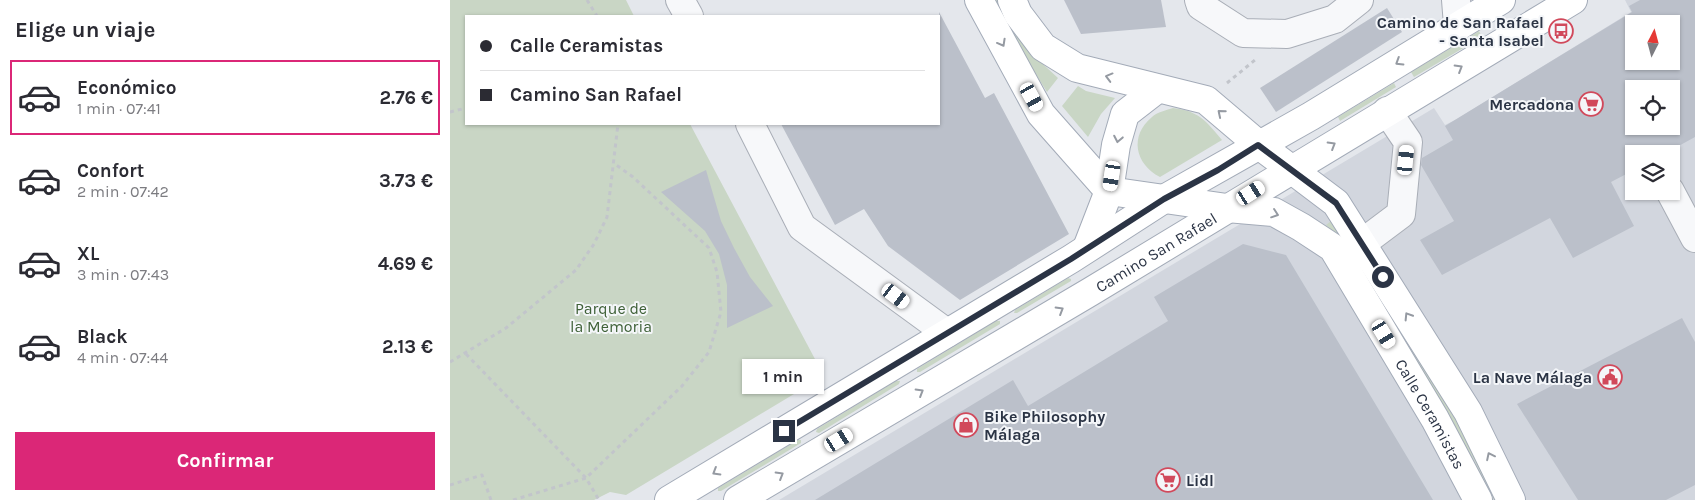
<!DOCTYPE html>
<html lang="es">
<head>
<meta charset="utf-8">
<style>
  :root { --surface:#fff; --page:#f2f2f3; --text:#2b2b33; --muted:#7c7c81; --line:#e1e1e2; --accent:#db2777 }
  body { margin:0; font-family:Karla,sans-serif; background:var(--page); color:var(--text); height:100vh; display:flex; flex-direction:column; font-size:19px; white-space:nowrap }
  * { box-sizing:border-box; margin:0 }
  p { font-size:16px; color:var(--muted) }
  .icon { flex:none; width:28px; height:28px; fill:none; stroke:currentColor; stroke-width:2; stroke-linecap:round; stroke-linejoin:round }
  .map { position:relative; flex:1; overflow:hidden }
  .sheet { display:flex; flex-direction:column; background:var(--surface); width:450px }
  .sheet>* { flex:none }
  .top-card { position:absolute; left:15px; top:15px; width:475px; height:110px; border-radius:0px; box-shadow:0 1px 4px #0004; display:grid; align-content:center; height:110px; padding:0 15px; background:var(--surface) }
  .needle { width:32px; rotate:6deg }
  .controls { position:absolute; left:1175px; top:15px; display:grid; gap:10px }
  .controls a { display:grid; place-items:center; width:55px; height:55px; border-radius:0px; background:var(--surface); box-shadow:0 1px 4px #0004; font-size:25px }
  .end { position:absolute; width:22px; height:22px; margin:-11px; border:6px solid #2b3445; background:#fff; box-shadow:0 0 0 2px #fff }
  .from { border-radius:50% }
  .bubble { position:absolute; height:35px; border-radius:0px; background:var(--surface); box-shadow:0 1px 4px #0004; font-size:16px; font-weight:700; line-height:35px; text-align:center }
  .car { position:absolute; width:15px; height:30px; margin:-15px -8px; border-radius:6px; box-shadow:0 0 4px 1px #0007; background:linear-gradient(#fff 24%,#345 0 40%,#fff 0 76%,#345 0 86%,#fff 0) }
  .top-card b { display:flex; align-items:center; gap:18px; height:48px; font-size:19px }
  .top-card b+b { border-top:1px solid var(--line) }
  .top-card i { width:12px; height:12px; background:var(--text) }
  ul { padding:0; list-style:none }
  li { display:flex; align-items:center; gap:15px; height:75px; margin:0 10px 8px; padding:0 5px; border:2px solid transparent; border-radius:0px }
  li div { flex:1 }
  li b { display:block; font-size:19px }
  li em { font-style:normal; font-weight:700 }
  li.on { border-color:var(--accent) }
  li>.icon { width:45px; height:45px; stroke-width:1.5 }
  h2 { padding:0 15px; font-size:22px; line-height:60px }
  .action { display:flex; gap:10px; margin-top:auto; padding:10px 15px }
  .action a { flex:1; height:58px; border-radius:0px; background:var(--accent); color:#fff; font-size:20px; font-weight:700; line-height:58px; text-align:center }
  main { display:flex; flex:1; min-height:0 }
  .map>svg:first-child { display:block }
  .built { fill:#d2d6de; fill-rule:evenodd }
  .green { fill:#c9d6c5 }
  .building { fill:#bbc0ca; fill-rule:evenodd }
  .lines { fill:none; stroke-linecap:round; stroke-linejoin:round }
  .minor-casing { stroke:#a9aeb7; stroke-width:30 }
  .major-casing { stroke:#a3abb8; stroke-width:30 }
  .path { stroke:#c2c5cb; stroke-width:3; stroke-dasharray:4 4; stroke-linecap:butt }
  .minor { stroke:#f7f8fa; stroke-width:28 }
  .major { stroke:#fff; stroke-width:28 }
  .oneway { stroke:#959aa2 }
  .route { stroke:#2b3445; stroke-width:6 }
  .labels { text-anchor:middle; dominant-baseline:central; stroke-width:4; stroke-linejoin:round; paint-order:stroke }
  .poi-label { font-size:16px; font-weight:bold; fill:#2b3445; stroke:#f4f6f9; text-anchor:end }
  .street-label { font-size:16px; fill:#2b3445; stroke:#f4f6f9 }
  .park-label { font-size:16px; fill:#3f6138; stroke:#f4f6f9 }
</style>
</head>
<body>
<main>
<section class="sheet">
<h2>Elige un viaje</h2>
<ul>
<li class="on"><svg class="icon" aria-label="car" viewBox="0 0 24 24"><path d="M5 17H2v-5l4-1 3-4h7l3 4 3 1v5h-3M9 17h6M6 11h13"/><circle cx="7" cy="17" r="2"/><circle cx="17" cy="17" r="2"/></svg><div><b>Económico</b><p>1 min · 07:41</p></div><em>2.76 €</em></li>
<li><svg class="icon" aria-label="car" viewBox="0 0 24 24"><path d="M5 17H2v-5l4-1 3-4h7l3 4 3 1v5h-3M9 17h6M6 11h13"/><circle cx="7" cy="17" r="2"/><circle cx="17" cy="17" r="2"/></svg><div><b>Confort</b><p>2 min · 07:42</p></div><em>3.73 €</em></li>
<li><svg class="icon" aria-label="car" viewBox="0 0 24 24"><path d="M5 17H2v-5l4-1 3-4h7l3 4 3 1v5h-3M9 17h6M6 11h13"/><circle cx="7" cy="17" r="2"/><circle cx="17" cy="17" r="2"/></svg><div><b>XL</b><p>3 min · 07:43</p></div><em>4.69 €</em></li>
<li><svg class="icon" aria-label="car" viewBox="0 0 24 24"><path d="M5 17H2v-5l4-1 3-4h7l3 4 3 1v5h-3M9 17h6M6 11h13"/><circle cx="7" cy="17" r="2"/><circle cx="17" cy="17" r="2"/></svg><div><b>Black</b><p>4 min · 07:44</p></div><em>2.13 €</em></li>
</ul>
<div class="action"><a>Confirmar</a></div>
</section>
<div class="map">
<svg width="1245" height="500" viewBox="0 0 1245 500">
  <rect width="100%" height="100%" fill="#e4e7ec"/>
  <path class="built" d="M1175 0H1245V500H329L984 108 995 125 1007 119 1181 12ZM1184 24H1221V61H1184ZM1184 89H1221V126H1184ZM1184 154H1221V191H1184Z"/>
  <g class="green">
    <polygon points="0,0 176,0 184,16 16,16 16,124 240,124 374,376 176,495 160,492 144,500 0,500"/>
    <polygon points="543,0 550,0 583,55 608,78 597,92 558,30"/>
    <polygon points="1029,31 1032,37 964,77 961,72"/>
    <polygon points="944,83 946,87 890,121 888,117"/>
    <polygon points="628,86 636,91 665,98 651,114 638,137 612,106"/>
    <path d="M723 108C749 111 756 121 772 140L710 177C685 164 679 136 702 117 707 112 717 110 723 108Z"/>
    <polygon points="881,221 892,233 912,261 1027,454 1051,500 1044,500 1023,458 889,237 876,225"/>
    <polygon points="618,278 621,279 621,281 567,313 564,313 565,310"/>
    <polygon points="546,321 550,321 550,324 470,372 467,372 467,369"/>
    <polygon points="446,381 450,381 449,384 369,433 366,432 367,429"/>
    <polygon points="348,440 351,440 351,443 271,491 268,491 268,488"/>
  </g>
  <g class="building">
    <polygon points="614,0 711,0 716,27 631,34"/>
    <path d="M1190 0H1245V137L1214 154H1184V170L1161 182 1184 226 1123 258 1100 218 992 275 970 240 1004 221 971 165 972 158 1003 140 995 126 1182 12 1179 6ZM1184 24H1221V61H1184ZM1184 89H1221V126H1184Z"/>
    <polygon points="937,8 952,32 826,112 810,88"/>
    <polygon points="489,12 535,98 544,93 619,234 510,300 438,246 414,209 385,225 331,124 489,124"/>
    <polygon points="256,170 271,221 284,248 300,277 323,306 277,328 277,285 269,254 255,231 211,192"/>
    <polygon points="793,244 836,255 983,500 365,500 563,380 578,406 718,321 704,297"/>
    <polygon points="1232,318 1245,342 1245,485 1216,500 1128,500 1067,404"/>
  </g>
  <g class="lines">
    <g class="minor-casing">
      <g id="minor">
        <polyline points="230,0 239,16"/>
        <polyline points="749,0 751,6 793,33 837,34 885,19 909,0"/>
        <polyline points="1006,0 1008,25"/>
        <polyline points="300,124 352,227 497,333"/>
        <polyline points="1220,191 1245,238"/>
        <polyline points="911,244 951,214 958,142 937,111"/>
      </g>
    </g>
    <g class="major-casing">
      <g id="major">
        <polyline points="529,0 591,114 659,191"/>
        <polyline points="562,0 568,14 593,47 627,68 756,100 809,145 886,203 1018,412 1061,500"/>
        <path id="s1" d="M659 191 777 208 824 212 851 227 883 248 985 419 1028 500"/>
        <polyline points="637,248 659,191 666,145 675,114 706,90"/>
        <polyline points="219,500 621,259 714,199 861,116 1051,0"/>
        <path id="s2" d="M288 500 640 292 1123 0"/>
      </g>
    </g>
    <g class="path">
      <polyline points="137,0 147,16"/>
      <polyline points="777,83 805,60"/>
      <polyline points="0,112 16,108"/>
      <polyline points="16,354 136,478 232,386 259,352 271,312 267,272 259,248 183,177 165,164"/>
      <polyline points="0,362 56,328 126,270 144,244 157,217 168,124"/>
      <polyline points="0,485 32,475 41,500"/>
      <polyline points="63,500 136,478 149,500"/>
    </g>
    <use href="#minor" class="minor"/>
    <use href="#major" class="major"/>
  </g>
  <defs><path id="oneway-chevron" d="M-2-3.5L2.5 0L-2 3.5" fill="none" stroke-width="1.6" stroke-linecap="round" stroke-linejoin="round" transform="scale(1.25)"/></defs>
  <g class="oneway">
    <use href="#oneway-chevron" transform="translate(552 43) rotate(61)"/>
    <use href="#oneway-chevron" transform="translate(949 62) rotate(148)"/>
    <use href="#oneway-chevron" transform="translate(1009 68) rotate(-31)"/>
    <use href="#oneway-chevron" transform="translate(659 77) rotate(-165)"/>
    <use href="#oneway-chevron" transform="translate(771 113) rotate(-140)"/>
    <use href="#oneway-chevron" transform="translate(668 139) rotate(101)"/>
    <use href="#oneway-chevron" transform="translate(882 145) rotate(-31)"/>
    <use href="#oneway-chevron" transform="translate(825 214) rotate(19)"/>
    <use href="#oneway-chevron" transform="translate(610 310) rotate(-31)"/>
    <use href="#oneway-chevron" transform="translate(958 316) rotate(-122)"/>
    <use href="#oneway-chevron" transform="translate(470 392) rotate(-31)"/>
    <use href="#oneway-chevron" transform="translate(1040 456) rotate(-116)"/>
    <use href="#oneway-chevron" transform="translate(266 472) rotate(149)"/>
    <use href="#oneway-chevron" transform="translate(330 475) rotate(-31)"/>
  </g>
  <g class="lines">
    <polyline class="route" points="334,431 621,259 714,199 768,170 808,145 886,203 933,277"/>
  </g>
  <defs>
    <g id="bus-ring" transform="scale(1.25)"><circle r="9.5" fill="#f4f6f9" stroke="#d1495b" stroke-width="1.5"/><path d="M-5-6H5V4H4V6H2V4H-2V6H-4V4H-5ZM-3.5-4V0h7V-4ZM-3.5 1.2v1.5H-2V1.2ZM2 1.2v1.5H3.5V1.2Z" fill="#d1495b"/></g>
    <g id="supermarket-ring" transform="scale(1.25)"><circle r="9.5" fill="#f4f6f9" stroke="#d1495b" stroke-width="1.5"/><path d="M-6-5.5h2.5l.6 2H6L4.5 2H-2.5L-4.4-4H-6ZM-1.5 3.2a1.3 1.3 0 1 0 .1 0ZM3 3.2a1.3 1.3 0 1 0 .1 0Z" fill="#d1495b"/></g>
    <g id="civic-ring" transform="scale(1.25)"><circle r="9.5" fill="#f4f6f9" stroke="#d1495b" stroke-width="1.5"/><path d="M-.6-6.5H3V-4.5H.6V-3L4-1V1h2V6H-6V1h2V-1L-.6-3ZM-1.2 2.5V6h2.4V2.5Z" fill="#d1495b"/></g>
    <g id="shop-ring" transform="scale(1.25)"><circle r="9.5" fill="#f4f6f9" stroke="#d1495b" stroke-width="1.5"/><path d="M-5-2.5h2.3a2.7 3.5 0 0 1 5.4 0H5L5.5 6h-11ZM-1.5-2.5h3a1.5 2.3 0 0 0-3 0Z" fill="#d1495b"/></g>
  </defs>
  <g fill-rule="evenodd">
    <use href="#bus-ring" x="1111" y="31"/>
    <use href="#supermarket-ring" x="1141" y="104"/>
    <use href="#civic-ring" x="1160" y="377"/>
    <use href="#shop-ring" x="516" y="425"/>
    <use href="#supermarket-ring" x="718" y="480"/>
  </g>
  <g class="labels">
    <g class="poi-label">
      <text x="1094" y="22">Camino de San Rafael<tspan x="1094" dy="18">- Santa Isabel</tspan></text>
      <text x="1124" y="104">Mercadona</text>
      <text x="1142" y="377">La Nave Málaga</text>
      <text x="534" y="416" text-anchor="start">Bike Philosophy<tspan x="534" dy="18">Málaga</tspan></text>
      <text x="736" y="480" text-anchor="start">Lidl</text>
    </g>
    <g class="street-label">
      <text stroke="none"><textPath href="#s2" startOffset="486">Camino San Rafael</textPath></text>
      <text stroke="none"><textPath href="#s1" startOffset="428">Calle Ceramistas</textPath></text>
    </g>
    <g class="park-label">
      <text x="161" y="308">Parque de<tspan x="161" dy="18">la Memoria</tspan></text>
    </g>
  </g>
</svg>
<div class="controls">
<a><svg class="needle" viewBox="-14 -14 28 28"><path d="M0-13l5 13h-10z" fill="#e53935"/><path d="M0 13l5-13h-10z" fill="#7c7c81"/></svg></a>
<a><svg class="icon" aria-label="locate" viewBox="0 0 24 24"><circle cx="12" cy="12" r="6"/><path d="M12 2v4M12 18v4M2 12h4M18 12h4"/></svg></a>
<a><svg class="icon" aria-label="layers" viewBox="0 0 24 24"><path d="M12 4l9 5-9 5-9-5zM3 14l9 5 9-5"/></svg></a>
</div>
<i class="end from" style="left:933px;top:277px"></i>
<i class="end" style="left:334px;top:431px"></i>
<div class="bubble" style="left:292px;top:359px;width:82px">1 min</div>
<i class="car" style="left:582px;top:97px;rotate:151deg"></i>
<i class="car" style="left:956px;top:160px;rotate:6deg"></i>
<i class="car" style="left:662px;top:176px;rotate:189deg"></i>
<i class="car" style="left:801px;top:193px;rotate:58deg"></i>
<i class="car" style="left:446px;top:296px;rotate:127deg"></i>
<i class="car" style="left:934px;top:334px;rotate:149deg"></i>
<i class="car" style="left:389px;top:440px;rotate:59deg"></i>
<div class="top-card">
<b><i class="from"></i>Calle Ceramistas</b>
<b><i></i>Camino San Rafael</b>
</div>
</div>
</main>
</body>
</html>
